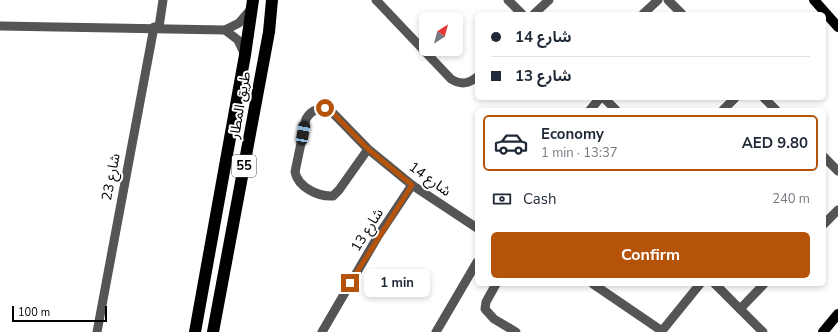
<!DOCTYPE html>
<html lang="en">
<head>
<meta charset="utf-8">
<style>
  :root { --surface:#fff; --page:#f2f2f3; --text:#1f2937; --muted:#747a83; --line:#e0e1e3; --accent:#b45309 }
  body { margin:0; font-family:"Nunito Sans","Noto Sans Arabic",sans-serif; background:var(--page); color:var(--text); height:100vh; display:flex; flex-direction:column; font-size:15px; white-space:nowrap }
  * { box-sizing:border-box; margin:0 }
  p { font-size:13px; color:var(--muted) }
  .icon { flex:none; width:22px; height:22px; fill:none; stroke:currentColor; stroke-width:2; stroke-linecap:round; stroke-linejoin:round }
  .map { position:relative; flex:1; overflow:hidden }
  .sheet { position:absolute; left:475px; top:108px; width:351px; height:178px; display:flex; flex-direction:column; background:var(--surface); border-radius:6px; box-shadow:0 2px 6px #0003 }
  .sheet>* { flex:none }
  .hud { position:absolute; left:475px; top:12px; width:351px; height:88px; border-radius:6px; box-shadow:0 2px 6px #0003; display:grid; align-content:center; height:88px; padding:0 16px; background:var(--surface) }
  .needle { width:26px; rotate:36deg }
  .tools { position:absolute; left:419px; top:12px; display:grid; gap:8px }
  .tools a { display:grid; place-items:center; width:44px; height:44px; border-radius:6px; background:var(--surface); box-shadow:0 2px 6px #0003; font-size:20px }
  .scale { position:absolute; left:12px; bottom:10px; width:95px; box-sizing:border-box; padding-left:4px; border:2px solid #000; border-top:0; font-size:11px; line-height:14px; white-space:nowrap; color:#000; -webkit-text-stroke:3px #fff; paint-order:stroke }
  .end { position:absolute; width:18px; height:18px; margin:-9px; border:5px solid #b45309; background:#fff; box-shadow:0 0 0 2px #fff }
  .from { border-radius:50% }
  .bubble { position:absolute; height:28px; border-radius:6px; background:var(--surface); box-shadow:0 2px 6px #0003; font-size:13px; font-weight:700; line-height:28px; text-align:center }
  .car { position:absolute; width:12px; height:24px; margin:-12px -6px; border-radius:5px; box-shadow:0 0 3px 1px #0007; background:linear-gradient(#222 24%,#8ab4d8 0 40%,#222 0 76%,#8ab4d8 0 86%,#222 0) }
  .hud b { display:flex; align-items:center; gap:14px; height:38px; font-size:15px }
  .hud b+b { border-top:1px solid var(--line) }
  .hud i { width:10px; height:10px; background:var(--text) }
  ul { padding:7px 0 0; list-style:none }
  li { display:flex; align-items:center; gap:12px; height:56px; margin:0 8px 6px; padding:0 8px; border:2px solid transparent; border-radius:6px }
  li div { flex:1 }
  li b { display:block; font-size:15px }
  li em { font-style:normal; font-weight:700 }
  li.selected { border-color:var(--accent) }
  li>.icon { width:36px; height:36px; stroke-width:1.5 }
  .pay { display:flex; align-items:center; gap:10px; height:44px; padding:0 16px; font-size:15px }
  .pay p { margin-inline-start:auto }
  .cta { display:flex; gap:8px; margin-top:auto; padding:8px 16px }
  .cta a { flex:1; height:46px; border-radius:6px; background:var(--accent); color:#fff; font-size:16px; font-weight:700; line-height:46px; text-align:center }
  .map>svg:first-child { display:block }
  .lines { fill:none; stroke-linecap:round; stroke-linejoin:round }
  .minor { stroke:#555; stroke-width:9 }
  .major { stroke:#000; stroke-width:10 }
  .highway { stroke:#000; stroke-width:12 }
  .route { stroke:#b45309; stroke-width:5 }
  .labels { text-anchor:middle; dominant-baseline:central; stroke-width:4; stroke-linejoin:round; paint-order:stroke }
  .shield { fill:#fff; stroke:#4c4c4c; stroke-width:1 }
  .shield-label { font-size:13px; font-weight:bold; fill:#000 }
  .street-label { font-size:14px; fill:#000; stroke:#fff }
</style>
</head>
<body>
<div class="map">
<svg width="838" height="332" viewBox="0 0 838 332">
  <rect width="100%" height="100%" fill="#fff"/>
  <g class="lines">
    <g class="minor">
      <path d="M376 0 451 79C461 85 468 84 477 77"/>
      <polyline points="508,0 522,14"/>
      <polyline points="668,0 682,14"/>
      <polyline points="534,14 549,0"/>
      <polyline points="643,14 658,0"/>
      <polyline points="0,26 225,30 239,23 252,8"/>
      <polyline points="159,27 163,0"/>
      <polyline points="225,30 238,40 245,55"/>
      <polyline points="604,98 616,110"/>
      <polyline points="764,98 776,110"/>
      <polyline points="590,110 600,98"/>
      <polyline points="723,110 735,98"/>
      <path d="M368 149 339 190 333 196C318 197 298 187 295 172L306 119C311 110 318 108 329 109L368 149 412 185 477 228"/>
      <polyline points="824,157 838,171"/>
      <polyline points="824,224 838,210"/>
      <polyline points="496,284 486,302 485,309 494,319 516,332"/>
      <polyline points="593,284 662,331"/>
      <polyline points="715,284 763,332"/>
      <polyline points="740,309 764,284"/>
      <polyline points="97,332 154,27"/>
      <polyline points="322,332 378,236 412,185"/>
      <polyline points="436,332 477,262"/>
      <polyline points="661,332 700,284"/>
    </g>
    <g class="major">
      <polyline points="814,0 838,27"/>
      <polyline points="823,332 838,314"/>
    </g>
    <g class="highway">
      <polyline points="195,332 245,55 253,0"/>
      <polyline points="213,332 269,32 272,0"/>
    </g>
  </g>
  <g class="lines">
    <polyline class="route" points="325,108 329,109 368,149 412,185 350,283"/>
  </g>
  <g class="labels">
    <rect class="shield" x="232" y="155" width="24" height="22" rx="3"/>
    <g class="shield-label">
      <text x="244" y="166">55</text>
    </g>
    <g class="street-label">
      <text transform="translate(240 105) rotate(-80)">طريق المطار</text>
      <text transform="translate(111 177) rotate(-79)">شارع 23</text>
      <text transform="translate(430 179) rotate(36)">شارع 14</text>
      <text transform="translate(367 230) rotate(-58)">شارع 13</text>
    </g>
  </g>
</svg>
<div class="tools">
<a><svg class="needle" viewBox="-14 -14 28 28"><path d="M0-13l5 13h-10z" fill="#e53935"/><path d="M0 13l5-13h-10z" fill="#747a83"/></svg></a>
</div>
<div class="scale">100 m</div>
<i class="end from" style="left:325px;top:108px"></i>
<i class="end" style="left:350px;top:283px"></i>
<div class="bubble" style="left:364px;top:269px;width:66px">1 min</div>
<i class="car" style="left:303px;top:133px;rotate:10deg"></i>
<div class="hud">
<b><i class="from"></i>شارع 14</b>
<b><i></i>شارع 13</b>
</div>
<section class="sheet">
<ul>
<li class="selected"><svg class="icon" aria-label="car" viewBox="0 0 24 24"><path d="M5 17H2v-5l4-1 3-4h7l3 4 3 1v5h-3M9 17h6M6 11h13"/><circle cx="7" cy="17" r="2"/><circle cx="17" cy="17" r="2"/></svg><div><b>Economy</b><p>1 min · 13:37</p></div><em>AED 9.80</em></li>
</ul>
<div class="pay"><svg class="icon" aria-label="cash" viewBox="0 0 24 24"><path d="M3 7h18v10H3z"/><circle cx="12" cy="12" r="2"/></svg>Cash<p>240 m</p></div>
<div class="cta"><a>Confirm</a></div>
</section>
</div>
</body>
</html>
